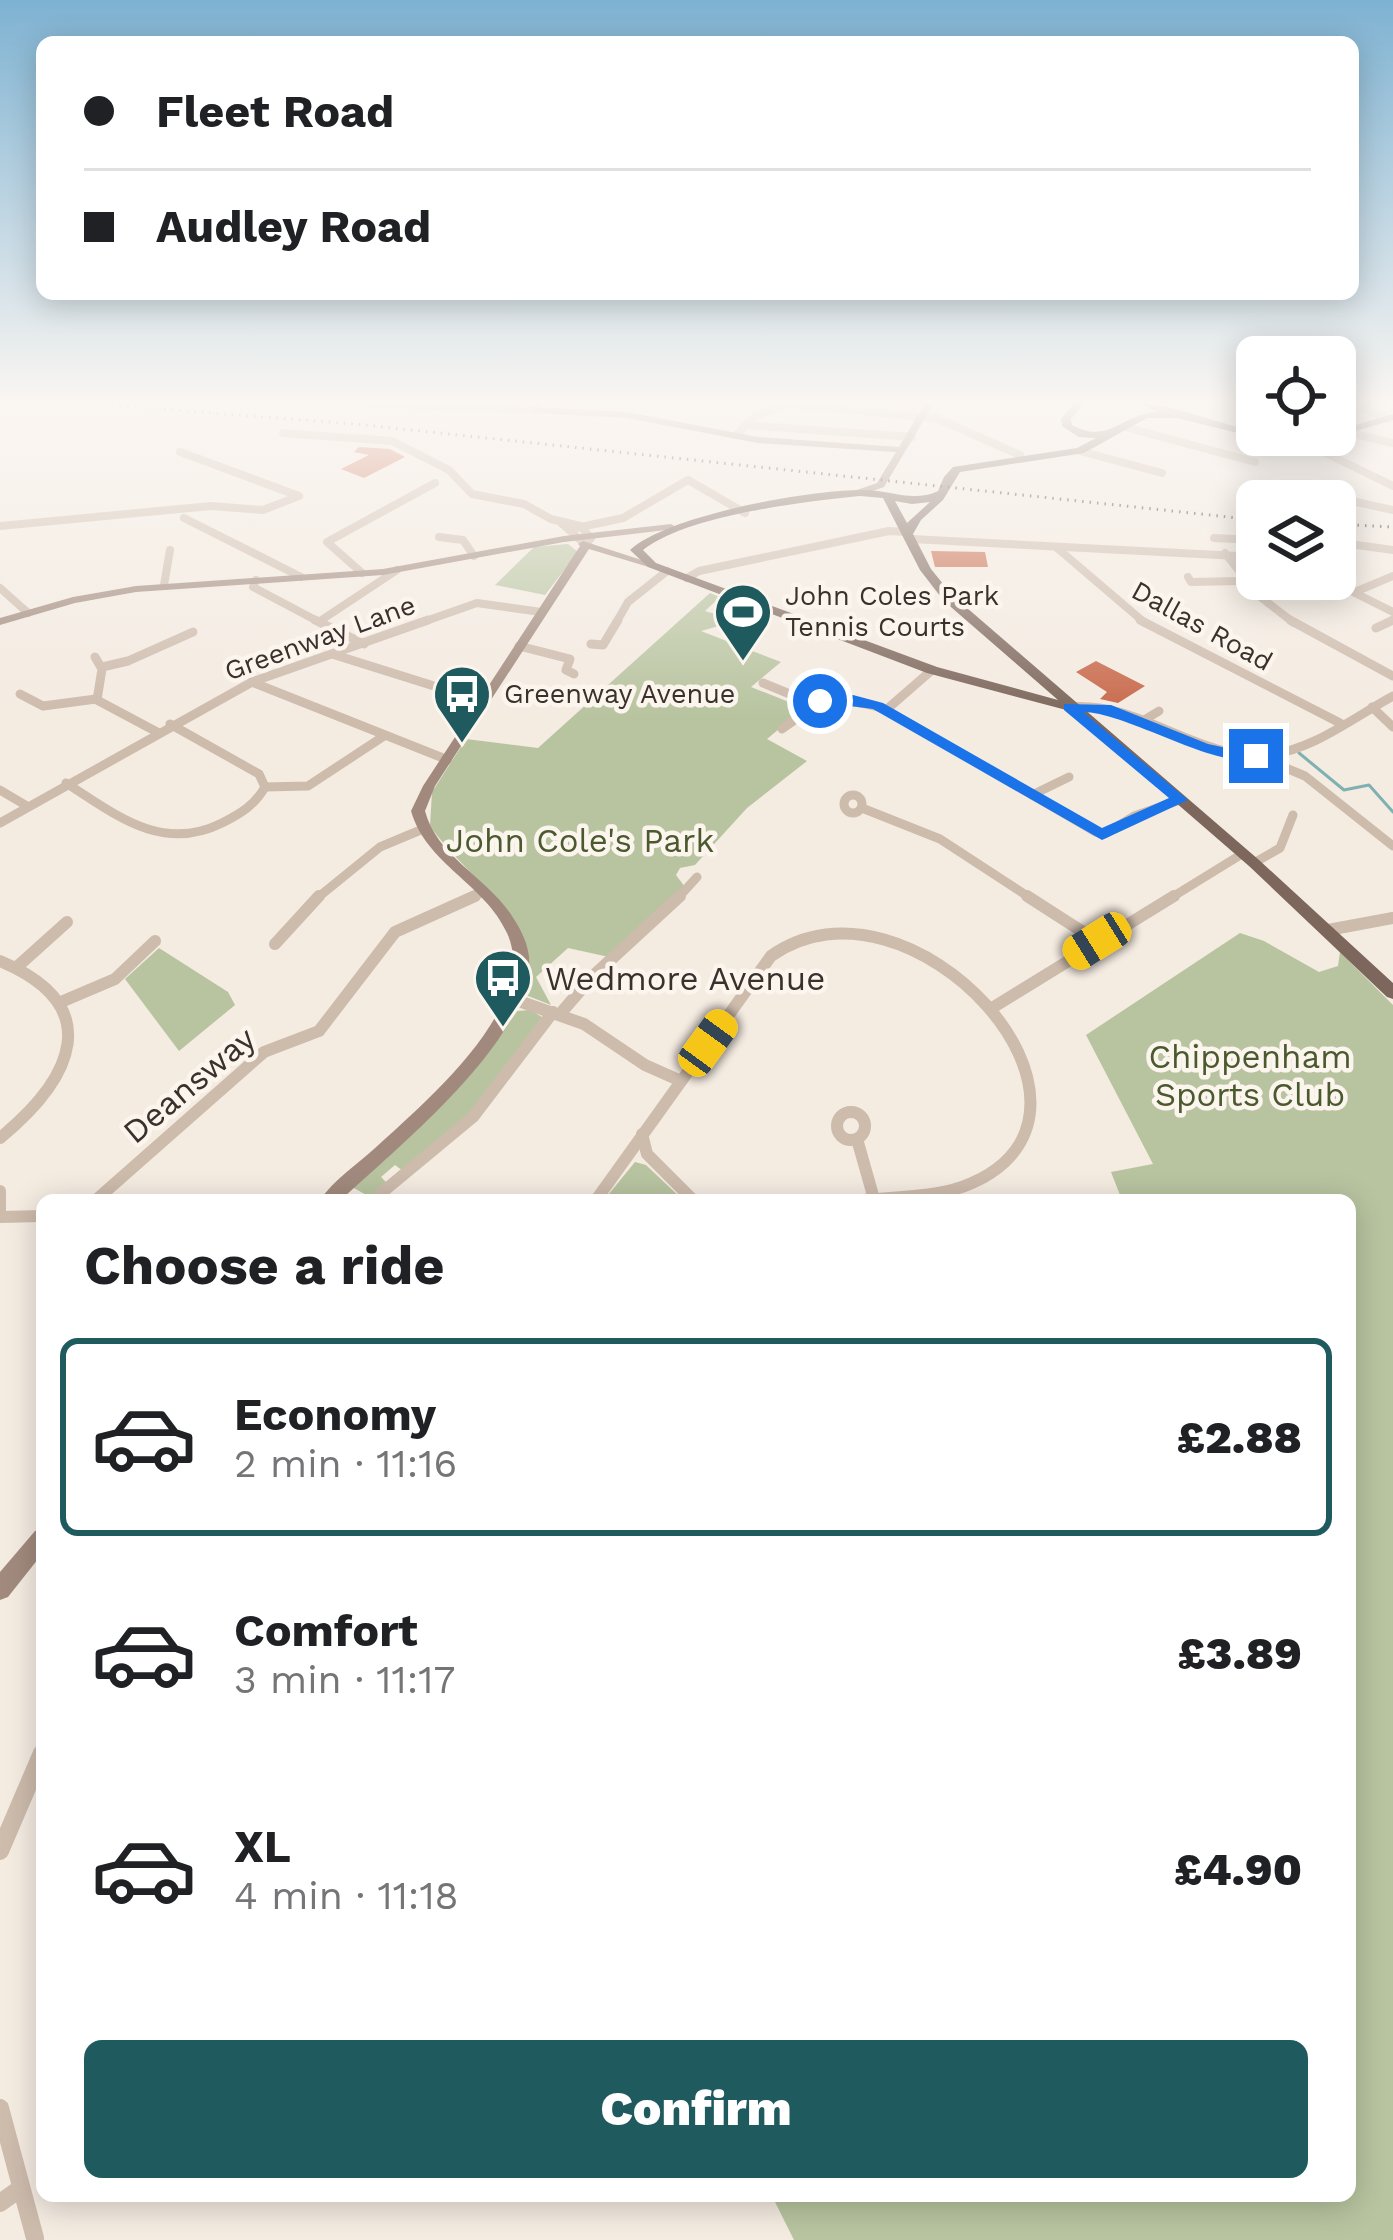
<!DOCTYPE html>
<html lang="en">
<head>
<meta charset="utf-8">
<style>
  :root { --surface:#fff; --page:#f2f2f2; --text:#202124; --muted:#757577; --line:#e0e0e0; --accent:#1f5a5e }
  body { margin:0; font-family:"Work Sans",sans-serif; background:var(--page); color:var(--text); height:100vh; display:flex; flex-direction:column; font-size:45px; white-space:nowrap }
  * { box-sizing:border-box; margin:0 }
  p { font-size:39px; color:var(--muted) }
  .icon { flex:none; width:66px; height:66px; fill:none; stroke:currentColor; stroke-width:2; stroke-linecap:round; stroke-linejoin:round }
  .map { position:relative; flex:1; overflow:hidden }
  .sheet { position:absolute; left:36px; top:1194px; width:1320px; height:1008px; display:flex; flex-direction:column; background:var(--surface); border-radius:18px; box-shadow:0 6px 30px #0003 }
  .sheet>* { flex:none }
  .hud { position:absolute; left:36px; top:36px; width:1323px; height:264px; border-radius:18px; box-shadow:0 6px 30px #0003; display:grid; align-content:center; height:264px; padding:0 48px; background:var(--surface) }
  .buttons { position:absolute; left:1236px; top:336px; display:grid; gap:24px }
  .buttons a { display:grid; place-items:center; width:120px; height:120px; border-radius:18px; background:var(--surface); box-shadow:0 6px 30px #0003; font-size:60px }
  .end { position:absolute; width:54px; height:54px; margin:-27px; border:15px solid #1a73e8; background:#fff; box-shadow:0 0 0 6px #fff }
  .from { border-radius:50% }
  .car { position:absolute; width:36px; height:72px; margin:-36px -18px; border-radius:15px; box-shadow:0 0 9px 3px #0007; background:linear-gradient(#f5c518 24%,#345 0 40%,#f5c518 0 76%,#345 0 86%,#f5c518 0) }
  .hud b { display:flex; align-items:center; gap:42px; height:114px; font-size:45px }
  .hud b+b { border-top:3px solid var(--line) }
  .hud i { width:30px; height:30px; background:var(--text) }
  ul { padding:0; list-style:none }
  li { display:flex; align-items:center; gap:36px; height:198px; margin:0 24px 18px; padding:0 24px; border:6px solid transparent; border-radius:18px }
  li div { flex:1 }
  li b { display:block; font-size:45px }
  li em { font-style:normal; font-weight:800 }
  li.active { border-color:var(--accent) }
  li>.icon { width:108px; height:108px; stroke-width:1.5 }
  h2 { padding:0 48px; font-size:54px; line-height:144px }
  .cta { display:flex; gap:24px; margin-top:auto; padding:24px 48px }
  .cta a { flex:1; height:138px; border-radius:18px; background:var(--accent); color:#fff; font-size:48px; font-weight:800; line-height:138px; text-align:center }
  .map>svg:first-child { display:block }
  .green { fill:#b8c4a0 }
  .lines { fill:none; stroke-linecap:round; stroke-linejoin:round }
  .stream { stroke:#7fb0b2; stroke-width:3 }
  .building { fill:#c8694b }
  .street-far3 { stroke:#cdbbac; stroke-width:8 }
  .street-far2 { stroke:#cdbbac; stroke-width:9 }
  .street-far1 { stroke:#cdbbac; stroke-width:12 }
  .street { stroke:#cdbbac; stroke-width:18 }
  .secondary { fill:#a18a7d; fill-rule:evenodd }
  .primary { fill:#7d675c; fill-rule:evenodd }
  .rail { stroke:#3b302b; stroke-width:3; stroke-dasharray:1.5 6; stroke-linecap:butt }
  .route { fill:#1a73e8 }
  .labels { text-anchor:middle; dominant-baseline:central; stroke-width:9; stroke-linejoin:round; paint-order:stroke }
  .far-poi-label { font-size:27px; fill:#3b302b; stroke:#fbf5ee; text-anchor:start }
  .far-street-label { font-size:27px; fill:#3b302b; stroke:#fbf5ee }
  .park-label { font-size:33px; fill:#4a5a2e; stroke:#fbf5ee }
  .poi-label { font-size:33px; fill:#3b302b; stroke:#fbf5ee; text-anchor:start }
  .street-label { font-size:33px; fill:#3b302b; stroke:#fbf5ee }
</style>
</head>
<body>
<div class="map">
<svg width="1393" height="2240" viewBox="0 0 1393 2240">
  <rect width="100%" height="100%" fill="#f4ebe1"/>
  <g class="green">
    <polygon points="568,544 578,552 545,595 495,585 534,547"/>
    <path d="M710 593 720 597 705 611C727 619 739 605 754 610L737 621 701 631 781 662 751 687 804 708 767 739 807 761 747 808 695 865 680 868 676 875 685 887 609 957 568 948 536 977 551 1005 523 994C538 917 468 880 430 826L432 792 466 739 538 748Z"/>
    <polygon points="1240,933 1264,941 1319,972 1338,966 1340,952 1393,1005 1393,2240 794,2240 772,2196 1350,2196 1350,1200 1122,1200 1111,1172 1153,1164 1086,1035"/>
    <polygon points="159,948 228,992 235,1005 179,1051 125,979"/>
    <polygon points="530,1010 542,1017 471,1115 403,1171 395,1165 381,1177 388,1184 370,1197 352,1187 475,1069 517,1011"/>
    <polygon points="635,1162 646,1165 683,1200 604,1200"/>
  </g>
  <g class="lines">
    <polyline class="stream" points="1299,753 1344,790 1369,785 1393,812"/>
  </g>
  <g class="building">
    <polygon points="359,447 390,449 405,457 364,478 341,469 369,455 354,452"/>
    <polygon points="931,551 985,552 988,567 935,567"/>
    <polygon points="1096,661 1145,686 1118,703 1100,699 1107,692 1076,672"/>
  </g>
  <g class="lines">
    <g class="street-far3">
      <polyline points="355,403 535,410 538,403"/>
      <polyline points="1351,403 1388,419"/>
      <polyline points="1335,422 1344,410 1356,406"/>
      <polyline points="745,425 912,437"/>
      <polyline points="1125,427 1255,462"/>
      <polyline points="1346,432 1393,443"/>
      <polyline points="283,433 392,441 449,470 472,494 524,504 551,519 580,526 591,538 586,545 559,521"/>
      <polyline points="736,435 754,417 786,404 936,418 1020,455"/>
      <polyline points="1297,439 1393,486"/>
      <polyline points="1080,451 1162,473"/>
      <polyline points="1352,501 1393,510"/>
      <polyline points="184,518 301,577"/>
      <polyline points="0,526 211,506 263,510 299,496 180,452"/>
      <polyline points="576,528 623,518 688,480 745,513"/>
      <polyline points="439,537 463,540 474,556"/>
      <polyline points="1214,538 1257,540"/>
      <polyline points="912,539 1257,557"/>
      <polyline points="1335,542 1393,550"/>
      <polyline points="1056,547 1145,623"/>
      <polyline points="1225,553 1258,595 1294,623"/>
      <polyline points="362,573 327,542 435,483"/>
      <polyline points="1188,577 1191,582 1240,581"/>
      <polyline points="687,578 699,571 889,531 909,532"/>
      <polyline points="1327,579 1393,612"/>
      <polyline points="256,580 253,587 321,623"/>
      <polyline points="164,585 170,550"/>
      <polyline points="0,588 28,613"/>
      <polyline points="1355,592 1393,576"/>
      <polyline points="320,621 397,570"/>
      <polyline points="420,623 477,603 541,612"/>
      <polyline points="616,623 628,602 667,571"/>
      <polyline points="1387,623 1393,620"/>
    </g>
    <g class="street-far2">
      <polyline points="315,620 364,644"/>
      <polyline points="1140,620 1340,723"/>
      <polyline points="1290,620 1393,676"/>
      <polyline points="1376,628 1393,620"/>
      <polyline points="591,644 603,645 618,620"/>
      <polyline points="519,646 570,659 566,670 574,674"/>
      <polyline points="332,654 485,702"/>
      <polyline points="95,657 102,669 97,700 157,732"/>
      <polyline points="102,667 128,661 193,632"/>
      <polyline points="932,670 886,710 1096,832 1105,834 1134,816 1180,800"/>
      <polyline points="252,682 448,760"/>
      <polyline points="763,683 814,704"/>
      <polyline points="20,694 43,706 96,699"/>
      <path d="M1069 707C1139 700 1196 760 1267 755 1312 751 1354 717 1393 696"/>
      <polyline points="1372,707 1393,727"/>
      <polyline points="1141,722 1159,711"/>
      <path d="M782 729C816 703 845 694 886 710"/>
      <polyline points="1262,758 1305,776 1393,846"/>
      <path d="M66 783C116 815 162 853 222 823 240 814 255 805 265 787L259 774 170 724"/>
      <polyline points="265,787 308,786 384,736"/>
      <polyline points="0,790 27,806"/>
      <polyline points="1032,795 1069,777"/>
      <circle cx="853" cy="804" r="9"/>
      <polyline points="862,808 940,839 1032,899"/>
      <polyline points="0,823 252,682 428,620"/>
      <polyline points="1254,863 1280,848 1293,815"/>
      <polyline points="316,899 380,847 423,829"/>
      <polyline points="468,899 485,891"/>
      <polyline points="677,899 697,877"/>
      <polyline points="1169,899 1242,854"/>
    </g>
    <g class="street-far1">
      <polyline points="1027,896 1097,941"/>
      <polyline points="1328,930 1393,918"/>
      <polyline points="275,944 319,896"/>
      <path d="M0 961C107 1006 73 1078 0 1138"/>
      <polyline points="18,966 67,922"/>
      <polyline points="513,999 584,1024 645,1065 681,1081"/>
      <polyline points="61,1002 115,979 155,941"/>
      <polyline points="992,1008 1174,896"/>
      <polyline points="560,1014 592,977 680,896"/>
      <circle cx="851" cy="1126" r="14"/>
      <polyline points="642,1134 647,1154 693,1200"/>
      <polyline points="857,1139 874,1199"/>
      <polyline points="0,1191 0,1216"/>
      <polyline points="379,1195 473,1117 553,1012"/>
      <polyline points="96,1200 264,1052 319,1031 395,932 475,896"/>
      <path d="M596 1200 771 956C909 858 1139 1108 972 1183 939 1198 899 1196 864 1200"/>
      <polyline points="0,1217 42,1216"/>
    </g>
    <g class="street">
      <polyline points="0,1851 42,1753"/>
      <polyline points="0,2108 35,2238"/>
      <polyline points="0,2203 21,2188"/>
    </g>
    <g class="secondary">
      <polygon points="925,403 934,403 884,487 857,496 854,495 854,491 877,483 896,452 758,443 627,418 535,413 531,410 535,407 627,412 758,437 899,447"/>
      <polygon points="671,524 676,527 675,529 564,542 383,575 136,592 75,603 0,625 0,618 73,597 136,586 383,569 564,536"/>
      <path d="M583 541 657 565 652 568 589 549 435 786 425 811C437 857 487 877 512 916 522 931 531 949 529 967 523 1046 397 1148 341 1200H320C334 1180 356 1165 374 1149 422 1105 541 1006 507 933 485 884 426 864 411 811L423 786 580 546 578 544Z"/>
      <polygon points="42,1528 42,1554 8,1597 0,1600 0,1572 35,1531"/>
    </g>
    <g class="primary">
      <path d="M1074 403H1084L1071 419 1072 425C1109 446 1123 412 1159 412L1136 403C1171 403 1219 425 1257 431V435H1330L1325 438 1301 440 1254 437 1177 418H1147L1084 453 960 472 943 500 921 520 913 534 931 569 952 595 1259 860 1393 983V999L1387 997 1249 866 1070 711 927 673 648 567 630 550C668 515 812 489 865 490 891 490 913 503 938 491L944 477 953 467 1077 448 1096 438 1079 437 1062 426 1061 419ZM860 496 883 498 920 570 944 601 1058 700 937 667 656 563 643 550C688 515 802 502 860 496ZM895 501 912 504 930 502 907 523Z"/>
      <polygon points="1393,414 1393,420 1335,437 1331,435 1335,435 1335,431"/>
    </g>
    <g class="rail">
      <polyline points="82,403 355,424 1257,520"/>
      <polyline points="1335,524 1393,527"/>
    </g>
  </g>
  <linearGradient id="sky" x2="0" y2="1"><stop stop-color="#7eb2d2"/><stop offset="0.56" stop-color="#faf6f2"/><stop offset="1" stop-color="#faf6f2" stop-opacity="0"/></linearGradient>
  <rect width="1393" height="717" fill="url(#sky)"/>
  <path class="route" d="M853 695 883 703 1102 828 1169 798 1064 710V704L1111 705 1208 744 1263 756C1227 777 1129 712 1083 712L1188 800 1102 840 873 709 813 701Z"/>
  <defs>
    <g id="stadium-pin" transform="scale(3)"><path d="M0 17L-7.5 6A9.5 9.5 0 1 1 7.5 6Z" fill="#1f5a5e" stroke="#fbf5ee"/><path d="M0-5a6.5 5 0 1 0 0 10a6.5 5 0 1 0 0-10ZM-3.5-1.8h7v3.6h-7Z" fill="#fff"/></g>
    <g id="bus-pin" transform="scale(3)"><path d="M0 17L-7.5 6A9.5 9.5 0 1 1 7.5 6Z" fill="#1f5a5e" stroke="#fbf5ee"/><path d="M-5-6H5V4H4V6H2V4H-2V6H-4V4H-5ZM-3.5-4V0h7V-4ZM-3.5 1.2v1.5H-2V1.2ZM2 1.2v1.5H3.5V1.2Z" fill="#fff"/></g>
  </defs>
  <g fill-rule="evenodd">
    <use href="#stadium-pin" x="743" y="612"/>
    <use href="#bus-pin" x="462" y="694"/>
    <use href="#bus-pin" x="503" y="978"/>
  </g>
  <g class="labels">
    <g class="far-poi-label">
      <text x="785" y="596">John Coles Park<tspan x="785" dy="31">Tennis Courts</tspan></text>
      <text x="504" y="694">Greenway Avenue</text>
    </g>
    <g class="far-street-label">
      <text transform="translate(1202 626) rotate(29)">Dallas Road</text>
      <text transform="translate(320 638) rotate(-20)">Greenway Lane</text>
    </g>
    <g class="park-label">
      <text x="580" y="840">John Cole's Park</text>
      <text x="1250" y="1056">Chippenham<tspan x="1250" dy="38">Sports Club</tspan></text>
    </g>
    <g class="poi-label">
      <text x="545" y="978">Wedmore Avenue</text>
    </g>
    <g class="street-label">
      <text transform="translate(189 1085) rotate(-40)">Deansway</text>
    </g>
  </g>
</svg>
<div class="buttons">
<a><svg class="icon" aria-label="locate" viewBox="0 0 24 24"><circle cx="12" cy="12" r="6"/><path d="M12 2v4M12 18v4M2 12h4M18 12h4"/></svg></a>
<a><svg class="icon" aria-label="layers" viewBox="0 0 24 24"><path d="M12 4l9 5-9 5-9-5zM3 14l9 5 9-5"/></svg></a>
</div>
<i class="end from" style="left:820px;top:701px"></i>
<i class="end" style="left:1256px;top:756px"></i>
<i class="car" style="left:1097px;top:941px;rotate:238deg"></i>
<i class="car" style="left:708px;top:1043px;rotate:36deg"></i>
<div class="hud">
<b><i class="from"></i>Fleet Road</b>
<b><i></i>Audley Road</b>
</div>
<section class="sheet">
<h2>Choose a ride</h2>
<ul>
<li class="active"><svg class="icon" aria-label="car" viewBox="0 0 24 24"><path d="M5 17H2v-5l4-1 3-4h7l3 4 3 1v5h-3M9 17h6M6 11h13"/><circle cx="7" cy="17" r="2"/><circle cx="17" cy="17" r="2"/></svg><div><b>Economy</b><p>2 min · 11:16</p></div><em>£2.88</em></li>
<li><svg class="icon" aria-label="car" viewBox="0 0 24 24"><path d="M5 17H2v-5l4-1 3-4h7l3 4 3 1v5h-3M9 17h6M6 11h13"/><circle cx="7" cy="17" r="2"/><circle cx="17" cy="17" r="2"/></svg><div><b>Comfort</b><p>3 min · 11:17</p></div><em>£3.89</em></li>
<li><svg class="icon" aria-label="car" viewBox="0 0 24 24"><path d="M5 17H2v-5l4-1 3-4h7l3 4 3 1v5h-3M9 17h6M6 11h13"/><circle cx="7" cy="17" r="2"/><circle cx="17" cy="17" r="2"/></svg><div><b>XL</b><p>4 min · 11:18</p></div><em>£4.90</em></li>
</ul>
<div class="cta"><a>Confirm</a></div>
</section>
</div>
</body>
</html>
